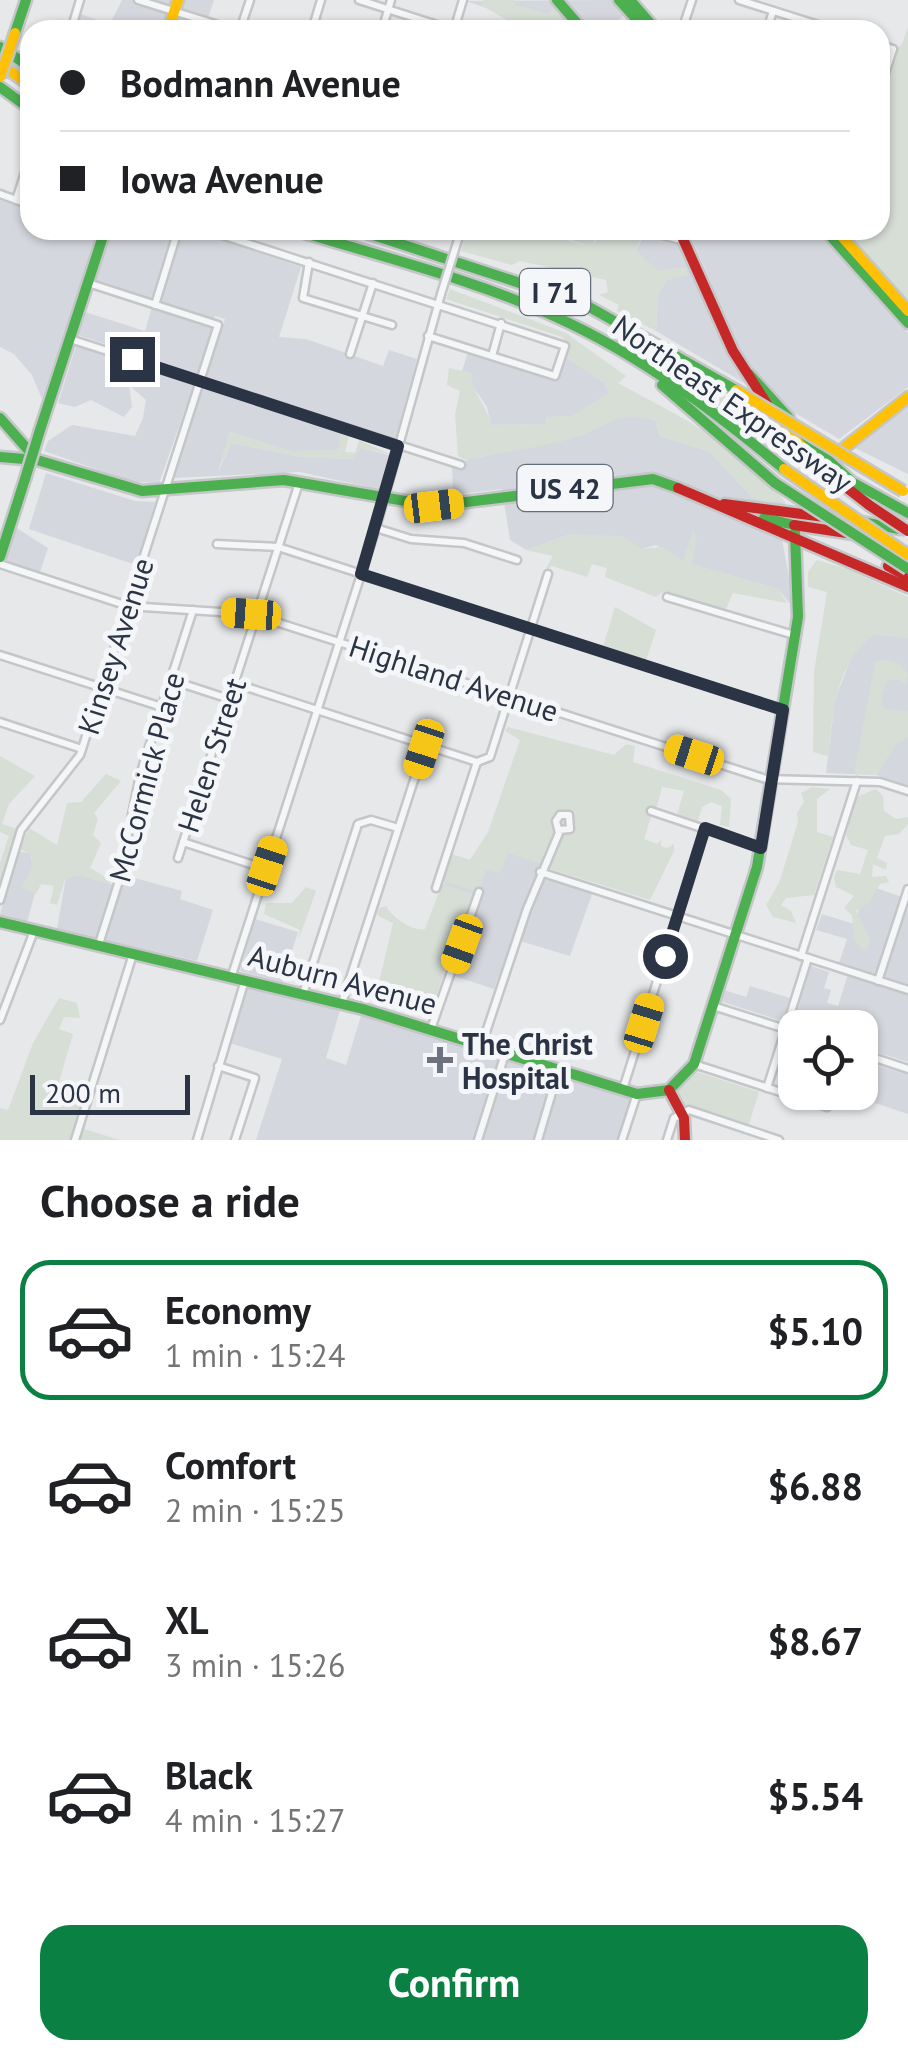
<!DOCTYPE html>
<html lang="en">
<head>
<meta charset="utf-8">
<style>
  :root { --surface:#fff; --page:#f6f6f6; --text:#202124; --muted:#757577; --line:#e0e0e0; --accent:#0b8043 }
  body { margin:0; font-family:"PT Sans",sans-serif; background:var(--page); color:var(--text); height:100vh; display:flex; flex-direction:column; font-size:38px; white-space:nowrap }
  * { box-sizing:border-box; margin:0 }
  p { font-size:32px; color:var(--muted) }
  .icon { flex:none; width:55px; height:55px; fill:none; stroke:currentColor; stroke-width:2; stroke-linecap:round; stroke-linejoin:round }
  .map { position:relative; height:1140px; overflow:hidden }
  .panel { display:flex; flex-direction:column; background:var(--surface); flex:1 }
  .panel>* { flex:none }
  .top-card { position:absolute; left:20px; top:20px; width:870px; height:220px; border-radius:30px; box-shadow:0 2px 8px #0004; display:grid; align-content:center; height:220px; padding:0 40px; background:var(--surface) }
  .controls { position:absolute; left:778px; top:1010px; display:grid; gap:20px }
  .controls a { display:grid; place-items:center; width:100px; height:100px; border-radius:20px; background:var(--surface); box-shadow:0 2px 8px #0004; font-size:50px }
  .scale { position:absolute; left:30px; bottom:25px; width:160px; box-sizing:border-box; padding-left:10px; border:5px solid #2b3445; border-top:0; font-size:28px; line-height:35px; white-space:nowrap; color:#2b3445; -webkit-text-stroke:8px #f4f6f9; paint-order:stroke }
  .end { position:absolute; width:45px; height:45px; margin:-22px; border:12px solid #2b3445; background:#fff; box-shadow:0 0 0 5px #fff }
  .from { border-radius:50% }
  .car { position:absolute; width:30px; height:60px; margin:-30px -15px; border-radius:12px; box-shadow:0 0 8px 2px #0007; background:linear-gradient(#f5c518 24%,#345 0 40%,#f5c518 0 76%,#345 0 86%,#f5c518 0) }
  .top-card b { display:flex; align-items:center; gap:35px; height:95px; font-size:38px }
  .top-card b+b { border-top:2px solid var(--line) }
  .top-card i { width:25px; height:25px; background:var(--text) }
  ul { padding:0; list-style:none }
  li { display:flex; align-items:center; gap:30px; height:140px; margin:0 20px 15px; padding:0 20px; border:5px solid transparent; border-radius:30px }
  li div { flex:1 }
  li b { display:block; font-size:38px }
  li em { font-style:normal; font-weight:600 }
  li.current { border-color:var(--accent) }
  li>.icon { width:90px; height:90px; stroke-width:1.5 }
  h2 { padding:0 40px; font-size:45px; line-height:120px }
  .action { display:flex; gap:20px; margin-top:auto; padding:20px 40px }
  .action a { flex:1; height:115px; border-radius:30px; background:var(--accent); color:#fff; font-size:40px; font-weight:600; line-height:115px; text-align:center }
  .map>svg:first-child { display:block }
  .built { fill:#d4d7dd }
  .green { fill:#d6ded6 }
  .lines { fill:none; stroke-linecap:round; stroke-linejoin:round }
  .street-casing { stroke:#c4c6c8; stroke-width:11 }
  .fast-casing { stroke:#c4c6c8; stroke-width:15 }
  .slow-casing { stroke:#c4c6c8; stroke-width:15 }
  .jam-casing { stroke:#c4c6c8; stroke-width:15 }
  .street { stroke:#f5f6f7; stroke-width:6 }
  .fast { stroke:#4caf50; stroke-width:10 }
  .slow { stroke:#ffc107; stroke-width:10 }
  .jam { stroke:#c62828; stroke-width:10 }
  .street-bridge-casing { stroke:#c4c6c8; stroke-width:11; stroke-linecap:butt }
  .fast-bridge-casing { stroke:#c4c6c8; stroke-width:15; stroke-linecap:butt }
  .slow-bridge-casing { stroke:#c4c6c8; stroke-width:15; stroke-linecap:butt }
  .jam-bridge-casing { stroke:#c4c6c8; stroke-width:15; stroke-linecap:butt }
  .street-bridge { stroke:#f5f6f7; stroke-width:6 }
  .fast-bridge { stroke:#4caf50; stroke-width:10 }
  .slow-bridge { stroke:#ffc107; stroke-width:10 }
  .jam-bridge { stroke:#c62828; stroke-width:10 }
  .route { stroke:#2b3445; stroke-width:12 }
  .poi-dot { fill:#6c737f; stroke:#f4f6f9; stroke-width:4 }
  .labels { text-anchor:middle; dominant-baseline:central; stroke-width:10; stroke-linejoin:round; paint-order:stroke }
  .shield { fill:#f4f6f9; stroke:#676e7b; stroke-width:2.5 }
  .shield-label { font-size:28px; font-weight:bold; fill:#2b3445 }
  .street-label { font-size:30px; fill:#2b3445; stroke:#f4f6f9 }
  .poi-label { font-size:30px; font-weight:bold; fill:#2b3445; stroke:#f4f6f9; text-anchor:start }
</style>
</head>
<body>
<div class="map">
<svg width="908" height="1140" viewBox="0 0 908 1140">
  <rect width="100%" height="100%" fill="#e6e8ea"/>
  <g class="built">
    <polygon points="122,0 214,0 204,30 75,30 80,14 110,24"/>
    <polygon points="611,0 624,15 609,30 549,30 466,1"/>
    <polygon points="0,200 30,209 30,230 97,231 42,399 32,375 14,354 0,347"/>
    <polygon points="111,230 190,230 301,267 279,337 306,339 383,366 389,350 417,359 395,440 206,378 225,319 215,316 213,320 94,281"/>
    <polygon points="647,230 673,230 697,286 710,280 688,230 817,230 908,333 908,387 839,439 656,331 658,295 666,280 687,275 685,268 658,271 641,259 636,250"/>
    <polygon points="152,307 213,326 197,374 78,335 85,312 145,331"/>
    <polygon points="76,346 194,384 159,483 133,482 44,451 48,441 72,425 135,436 143,418 146,400 129,385 132,407 124,417 91,400 75,407 58,403"/>
    <polygon points="468,352 557,379 566,357 605,383 609,393 573,416 547,417 546,424 491,425 487,407 472,385 471,373 462,371"/>
    <polygon points="203,387 342,431 338,450 290,451 230,432 218,472 231,443 301,457 353,459 361,448 390,455 382,490 300,472 173,478"/>
    <polygon points="908,406 908,474 855,448"/>
    <polygon points="631,415 655,420 660,436 710,452 753,498 785,502 782,539 795,610 778,589 684,562 656,545 642,549 571,534 526,550 510,540 502,489 453,495 452,467 462,470 466,460 582,435 609,419"/>
    <polygon points="46,473 135,501 155,502 136,565 29,529"/>
    <polygon points="15,527 48,548 40,572 5,560"/>
    <polygon points="875,634 908,638 908,786 877,775 826,773 835,700 855,648"/>
    <polygon points="582,812 547,868 555,851 546,848 494,989 454,976 479,908 441,894 453,855 485,865 491,847"/>
    <polygon points="17,851 32,854 31,860 43,864 27,922 0,915"/>
    <polygon points="67,871 114,885 97,938 57,929"/>
    <polygon points="124,875 182,891 180,899 213,910 197,961 106,940"/>
    <polygon points="542,877 592,894 570,956 520,941"/>
    <polygon points="867,885 908,899 908,1062 860,1047 860,1028 793,1025 811,966 829,972 824,988 831,990 827,1003 838,1006 850,968 839,963 847,939 816,930 822,914 854,924"/>
    <polygon points="255,919 298,932 282,982 240,971"/>
    <polygon points="245,979 342,1003 326,1058 346,1065 363,1009 637,1094 622,1140 256,1140 282,1059 226,1042"/>
    <polygon points="750,986 790,998 782,1021 720,1001 724,990 746,997"/>
    <polygon points="860,1060 908,1075 908,1114 875,1103 878,1092 860,1087"/>
  </g>
  <g class="green">
    <polygon points="483,0 514,0 515,5 547,14 554,9 572,30 522,29 481,5"/>
    <polygon points="908,27 908,300 844,230 880,230 880,101 893,49 902,45"/>
    <polygon points="468,230 528,230 588,246 544,230 596,230 593,246 603,230 627,239 630,230 644,230 636,250 658,271 685,268 687,276 666,280 658,295 656,331 617,311 619,305 599,295 608,292 606,280 520,261 512,265 461,251"/>
    <path d="M450 289 566 333 626 376 618 383C677 415 744 447 785 502L753 498 710 452 660 436 655 420C616 411 615 423 582 435 546 448 503 451 466 460L458 456 455 415 460 391 447 385 449 368 471 373C472 392 486 406 492 425L546 424 547 417 573 416 609 393 605 383 566 357 569 345 562 337 446 299Z"/>
    <polygon points="722,394 784,432 809,460 803,472 716,405"/>
    <polygon points="230,432 290,451 338,450 341,434 349,436 345,452 355,453 359,440 390,454 362,448 353,459 301,457 231,443 217,472"/>
    <polygon points="693,531 697,537 692,564 778,589 787,603 733,593 726,609 663,592 656,597 605,577 607,568 592,564 587,577 552,566 545,570 553,556 526,550 571,534 622,536 642,549 663,547 683,561"/>
    <path d="M817 560 847 569 908 597V638L875 634C836 662 833 711 828 756L813 752 814 672 827 592 808 587V572Z"/>
    <polygon points="615,607 656,630 646,661 603,647"/>
    <polygon points="884,659 901,664 908,674 906,684 898,679 886,681 881,697 884,709 908,711 908,737 896,744 877,775 854,773 875,662"/>
    <polygon points="508,727 614,755 626,744 635,746 633,762 721,790 731,799 729,827 720,825 722,806 711,802 702,807 698,821 677,814 684,791 662,787 657,806 646,814 651,817 644,839 657,844 661,840 661,846 667,848 674,844 674,851 650,900 547,868 555,851 547,847 540,864 508,853 500,873 486,870 479,892 439,880 452,854 470,860 488,832 520,740 505,731"/>
    <polygon points="0,756 35,776 9,804 2,824 17,829 0,890 0,863 9,836 0,832"/>
    <polygon points="106,774 121,781 94,813 98,819 93,835 101,843 90,868 112,881 108,884 77,875 65,879 57,905 50,903 54,886 41,884 36,894 22,887 31,869 32,855 20,849 29,828 57,845 67,803 81,802"/>
    <polygon points="812,787 830,789 817,799 817,832 833,837 814,895 786,898 781,905 791,911 796,923 773,917 766,905 779,883 798,822 797,813 804,802 801,793"/>
    <polygon points="876,789 883,796 884,811 896,819 908,817 908,824 899,834 885,836 877,858 887,863 886,870 873,864 872,877 886,876 889,882 880,884 870,902 856,911 871,940 866,952 854,940 852,915 844,908 854,896 836,887 834,877 837,870 860,874 868,850 851,845 846,835 856,797"/>
    <path d="M442 884 473 894 430 1012 418 1013 375 1000 393 923 377 915 379 908 386 906C393 918 411 931 425 929Z"/>
    <polygon points="306,887 316,891 298,941 300,930 264,914 266,903 292,903"/>
    <polygon points="59,998 77,1003 80,1018 64,1017 59,1029 73,1034 56,1092 81,1102 74,1126 120,1140 0,1140 0,1108 8,1110 33,1043"/>
    <polygon points="697,1072 759,1092 748,1127 687,1107 678,1091"/>
  </g>
  <g class="lines">
    <g class="street-casing">
      <g id="street">
        <polyline points="138,0 234,30"/>
        <polyline points="359,0 453,30"/>
        <polyline points="739,0 834,30"/>
        <polyline points="71,30 80,0"/>
        <polyline points="240,30 250,0"/>
        <polyline points="312,30 321,0"/>
        <polyline points="382,30 391,0"/>
        <polyline points="454,30 463,0"/>
        <polyline points="682,30 692,0"/>
        <polyline points="767,30 773,11"/>
        <polyline points="880,45 893,49 880,89"/>
        <polyline points="0,194 30,205"/>
        <polyline points="16,200 30,157"/>
        <polyline points="206,230 565,346 555,376 428,336"/>
        <polyline points="644,230 677,239 682,237"/>
        <polyline points="531,231 532,230"/>
        <polyline points="309,262 303,298 392,325"/>
        <polyline points="155,305 178,230"/>
        <polyline points="70,339 461,465"/>
        <polyline points="350,354 373,283"/>
        <polyline points="492,356 501,323"/>
        <polyline points="376,528 411,539 464,543 517,560"/>
        <polyline points="217,544 278,547 783,710"/>
        <polyline points="0,564 128,606 251,614 766,779 880,782 908,791"/>
        <polyline points="667,597 794,635"/>
        <polyline points="0,655 162,707"/>
        <polyline points="171,680 229,699"/>
        <polyline points="234,683 477,762"/>
        <polyline points="0,722 82,749"/>
        <polyline points="477,762 490,757 548,574"/>
        <polyline points="651,811 761,848"/>
        <polyline points="183,842 266,869"/>
        <polyline points="178,858 299,483"/>
        <polyline points="540,872 908,990"/>
        <polyline points="436,888 477,762"/>
        <polyline points="0,900 21,830 80,755 218,325 88,283"/>
        <polyline points="99,944 118,884 140,775 193,610"/>
        <polyline points="801,956 857,781"/>
        <polyline points="232,975 376,528 441,294"/>
        <polyline points="878,981 908,889"/>
        <polyline points="303,994 358,824 371,820 398,828"/>
        <polyline points="342,1003 426,743"/>
        <polyline points="713,1006 795,1032"/>
        <polyline points="0,1020 34,931"/>
        <polyline points="431,1029 479,892"/>
        <polyline points="482,1044 527,909 559,833 556,821 560,815 569,815 570,829 559,830"/>
        <polyline points="860,1053 908,1069"/>
        <polyline points="694,1064 827,1107"/>
        <polyline points="218,1066 255,1078 235,1140"/>
        <polyline points="767,1088 808,958"/>
        <polyline points="623,1089 705,829"/>
        <polyline points="75,1140 133,954"/>
        <polyline points="197,1140 245,980"/>
        <polyline points="478,1140 505,1054"/>
        <polyline points="538,1140 559,1069"/>
        <polyline points="622,1140 637,1094"/>
        <polyline points="667,1140 674,1118 689,1110 779,1140"/>
      </g>
    </g>
    <g class="fast-casing">
      <g id="fast">
        <polyline points="557,0 583,30"/>
        <polyline points="619,0 646,30"/>
        <polyline points="630,0 656,30"/>
        <polyline points="15,33 26,0"/>
        <polyline points="0,47 30,67"/>
        <polyline points="0,87 30,109"/>
        <path d="M295 230C382 257 473 279 556 317 640 355 713 410 784 469"/>
        <polyline points="358,230 584,304 736,390"/>
        <polyline points="825,230 908,323"/>
        <polyline points="749,374 789,418"/>
        <polyline points="662,385 775,483"/>
        <polyline points="0,418 37,460 142,491 284,480 434,506 653,479 678,488"/>
        <polyline points="40,430 105,230"/>
        <polyline points="805,438 828,460"/>
        <polyline points="0,457 37,460"/>
        <polyline points="828,460 852,482 908,513"/>
        <polyline points="764,518 794,525"/>
        <polyline points="862,522 899,529"/>
        <polyline points="0,557 25,479"/>
        <polyline points="0,922 363,1009 637,1094 669,1090"/>
        <polyline points="669,1090 694,1064 757,867 798,617 795,532"/>
      </g>
    </g>
    <g class="slow-casing">
      <g id="slow">
        <polyline points="168,30 178,0"/>
        <polyline points="0,64 30,85"/>
        <polyline points="836,230 908,311"/>
        <polyline points="779,421 820,467"/>
        <polyline points="839,452 908,397"/>
      </g>
    </g>
    <g class="jam-casing">
      <g id="jam">
        <polyline points="679,230 733,351 767,404"/>
        <polyline points="820,467 869,505"/>
        <polyline points="678,488 908,587"/>
        <polyline points="724,504 825,517"/>
        <polyline points="794,525 853,534"/>
        <polyline points="888,566 908,577"/>
        <polyline points="669,1090 684,1118 685,1140"/>
      </g>
    </g>
    <use href="#street" class="street"/>
    <use href="#fast" class="fast"/>
    <use href="#slow" class="slow"/>
    <use href="#jam" class="jam"/>
    <g class="street-bridge-casing">
      <polyline id="street-bridge" points="441,294 461,230"/>
    </g>
    <g class="fast-bridge-casing">
      <g id="fast-bridge">
        <polyline points="25,479 40,430"/>
        <polyline points="775,483 908,569"/>
      </g>
    </g>
    <g class="slow-bridge-casing">
      <g id="slow-bridge">
        <polyline points="0,77 15,33"/>
        <polyline points="736,390 903,491"/>
        <polyline points="784,469 908,555"/>
      </g>
    </g>
    <g class="jam-bridge-casing">
      <polyline id="jam-bridge" points="869,505 908,531"/>
    </g>
    <use href="#street-bridge" class="street-bridge"/>
    <use href="#fast-bridge" class="fast-bridge"/>
    <use href="#slow-bridge" class="slow-bridge"/>
    <use href="#jam-bridge" class="jam-bridge"/>
  </g>
  <g class="lines">
    <polyline class="route" points="132,359 398,446 361,574 783,710 761,848 705,828 665,956"/>
  </g>
  <path class="poi-dot" d="M435 1045h10v10h10v10h-10v10h-10v-10h-10v-10h10z"/>
  <g class="labels">
    <g class="shield">
      <rect x="520" y="269" width="70" height="46" rx="8"/>
      <rect x="517.5" y="465" width="95" height="46" rx="8"/>
    </g>
    <g class="shield-label">
      <text x="555" y="292">I 71</text>
      <text x="565" y="488">US 42</text>
    </g>
    <g class="street-label">
      <text transform="translate(733 403) rotate(35)">Northeast Expressway</text>
      <text transform="translate(115 646) rotate(-72)">Kinsey Avenue</text>
      <text transform="translate(454 678) rotate(18)">Highland Avenue</text>
      <text transform="translate(211 755) rotate(-72)">Helen Street</text>
      <text transform="translate(146 777) rotate(-75)">McCormick Place</text>
      <text transform="translate(343 979) rotate(15)">Auburn Avenue</text>
    </g>
    <g class="poi-label">
      <text x="462" y="1043">The Christ<tspan x="462" dy="34">Hospital</tspan></text>
    </g>
  </g>
</svg>
<div class="controls">
<a><svg class="icon" aria-label="locate" viewBox="0 0 24 24"><circle cx="12" cy="12" r="6"/><path d="M12 2v4M12 18v4M2 12h4M18 12h4"/></svg></a>
</div>
<div class="scale">200 m</div>
<i class="end from" style="left:665px;top:956px"></i>
<i class="end" style="left:132px;top:359px"></i>
<i class="car" style="left:434px;top:506px;rotate:83deg"></i>
<i class="car" style="left:251px;top:614px;rotate:274deg"></i>
<i class="car" style="left:424px;top:749px;rotate:198deg"></i>
<i class="car" style="left:694px;top:755px;rotate:288deg"></i>
<i class="car" style="left:267px;top:866px;rotate:18deg"></i>
<i class="car" style="left:462px;top:944px;rotate:200deg"></i>
<i class="car" style="left:644px;top:1023px;rotate:17deg"></i>
<div class="top-card">
<b><i class="from"></i>Bodmann Avenue</b>
<b><i></i>Iowa Avenue</b>
</div>
</div>
<section class="panel">
<h2>Choose a ride</h2>
<ul>
<li class="current"><svg class="icon" aria-label="car" viewBox="0 0 24 24"><path d="M5 17H2v-5l4-1 3-4h7l3 4 3 1v5h-3M9 17h6M6 11h13"/><circle cx="7" cy="17" r="2"/><circle cx="17" cy="17" r="2"/></svg><div><b>Economy</b><p>1 min · 15:24</p></div><em>$5.10</em></li>
<li><svg class="icon" aria-label="car" viewBox="0 0 24 24"><path d="M5 17H2v-5l4-1 3-4h7l3 4 3 1v5h-3M9 17h6M6 11h13"/><circle cx="7" cy="17" r="2"/><circle cx="17" cy="17" r="2"/></svg><div><b>Comfort</b><p>2 min · 15:25</p></div><em>$6.88</em></li>
<li><svg class="icon" aria-label="car" viewBox="0 0 24 24"><path d="M5 17H2v-5l4-1 3-4h7l3 4 3 1v5h-3M9 17h6M6 11h13"/><circle cx="7" cy="17" r="2"/><circle cx="17" cy="17" r="2"/></svg><div><b>XL</b><p>3 min · 15:26</p></div><em>$8.67</em></li>
<li><svg class="icon" aria-label="car" viewBox="0 0 24 24"><path d="M5 17H2v-5l4-1 3-4h7l3 4 3 1v5h-3M9 17h6M6 11h13"/><circle cx="7" cy="17" r="2"/><circle cx="17" cy="17" r="2"/></svg><div><b>Black</b><p>4 min · 15:27</p></div><em>$5.54</em></li>
</ul>
<div class="action"><a>Confirm</a></div>
</section>
</body>
</html>
